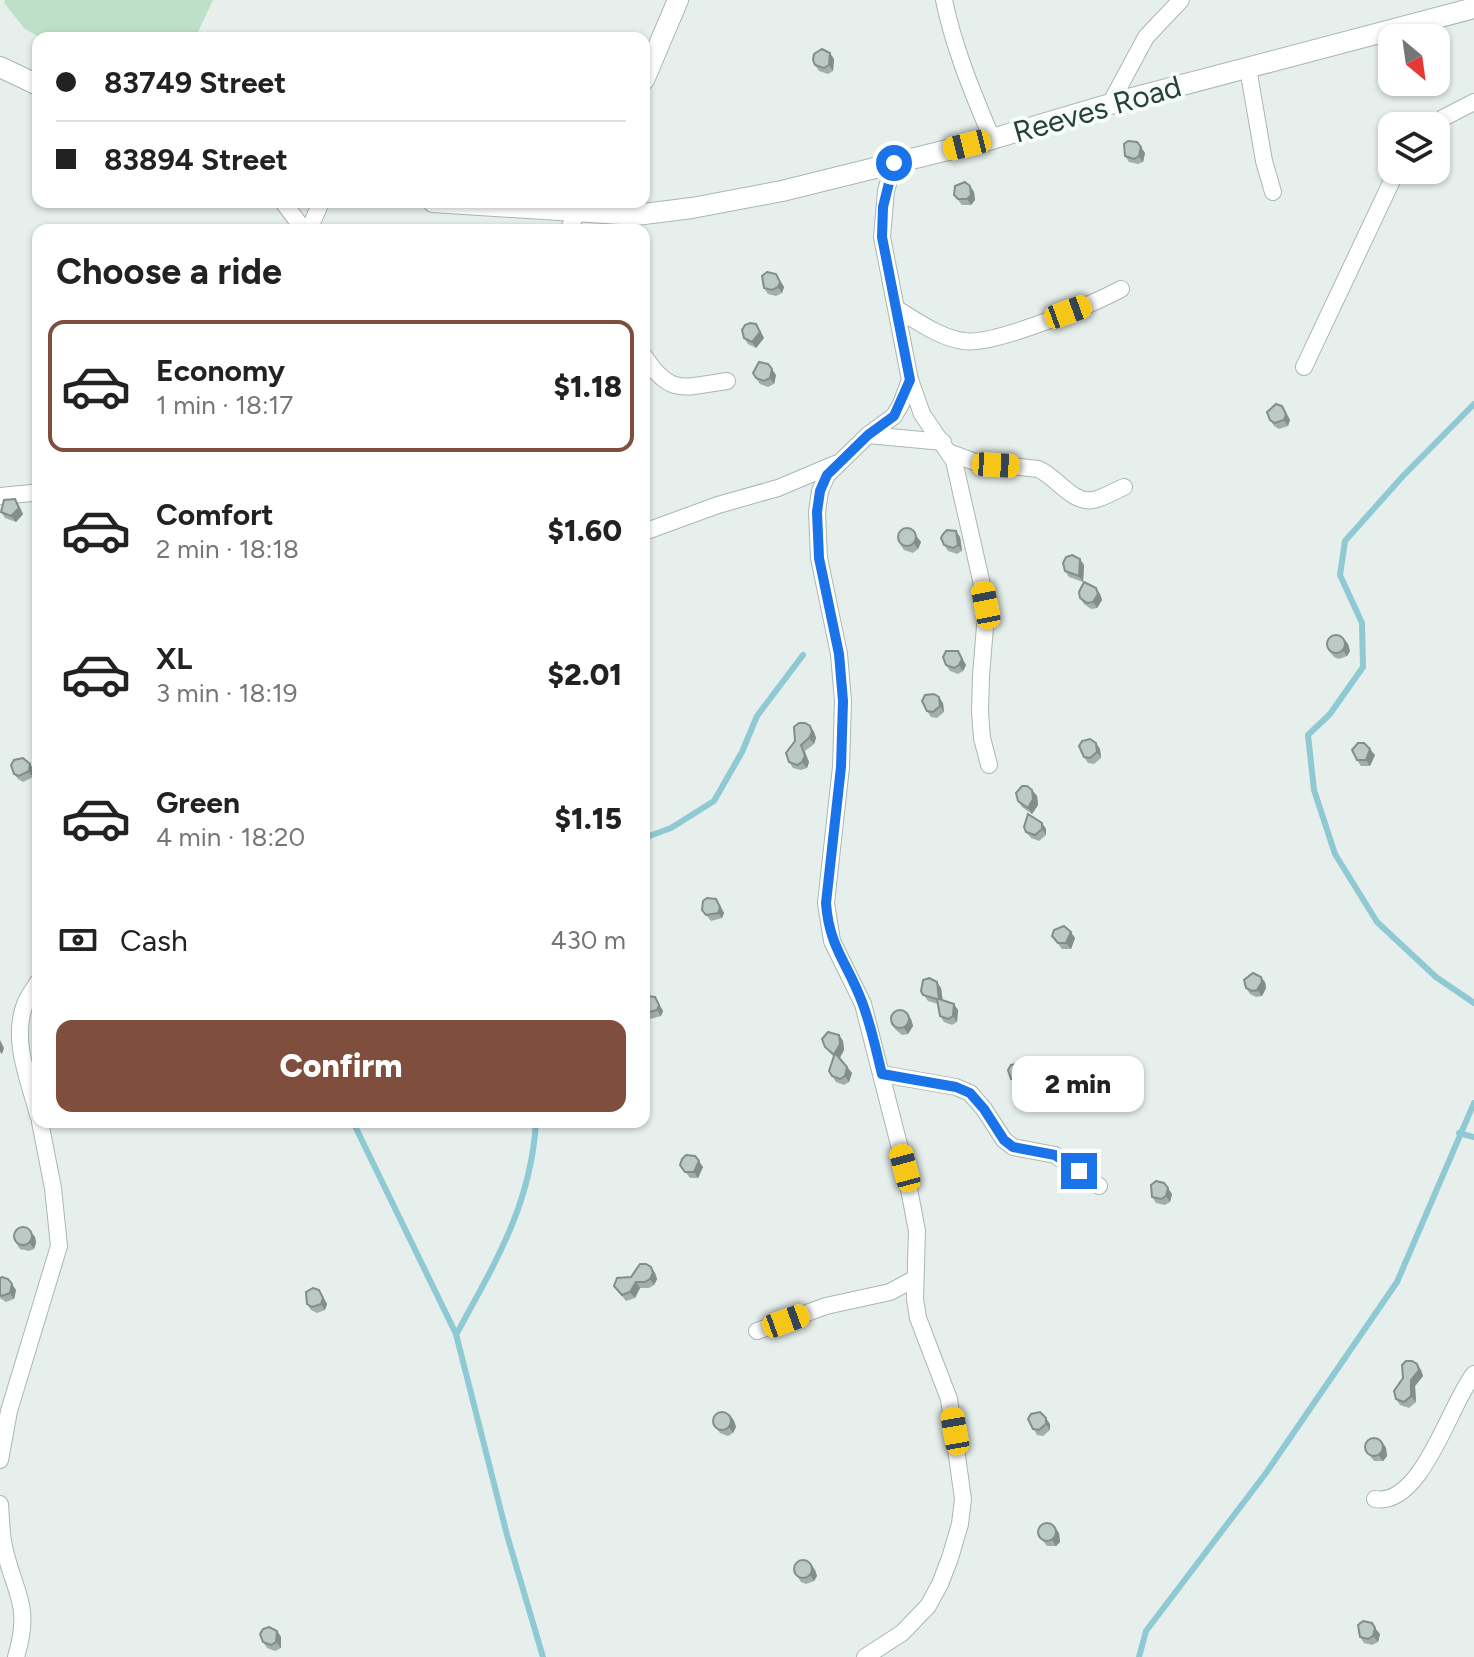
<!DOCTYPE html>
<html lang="en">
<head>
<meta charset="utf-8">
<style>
  :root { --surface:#fff; --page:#f2f2f2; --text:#222; --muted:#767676; --line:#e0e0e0; --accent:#804e3d }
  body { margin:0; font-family:Figtree,sans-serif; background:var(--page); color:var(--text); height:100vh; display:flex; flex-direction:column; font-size:30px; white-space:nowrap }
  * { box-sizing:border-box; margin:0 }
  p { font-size:26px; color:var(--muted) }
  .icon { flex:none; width:44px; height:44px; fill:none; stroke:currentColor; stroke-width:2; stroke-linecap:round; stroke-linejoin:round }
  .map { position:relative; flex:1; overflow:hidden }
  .drawer { position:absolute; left:32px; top:224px; width:618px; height:904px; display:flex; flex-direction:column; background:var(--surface); border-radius:16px; box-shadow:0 2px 6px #0004 }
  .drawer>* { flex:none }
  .banner { position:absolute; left:32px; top:32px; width:618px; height:176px; border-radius:16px; box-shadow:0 2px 6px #0004; display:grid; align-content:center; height:176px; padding:0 24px; background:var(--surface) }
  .needle { width:52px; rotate:151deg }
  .buttons { position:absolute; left:1378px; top:24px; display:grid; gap:16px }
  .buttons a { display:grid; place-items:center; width:72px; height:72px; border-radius:16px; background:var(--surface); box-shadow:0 2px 6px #0004; font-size:40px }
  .end { position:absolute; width:36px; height:36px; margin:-18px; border:10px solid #1a73e8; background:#fff; box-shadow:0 0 0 4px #fff }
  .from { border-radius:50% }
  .bubble { position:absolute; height:56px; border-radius:16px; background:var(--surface); box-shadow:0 2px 6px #0004; font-size:26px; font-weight:800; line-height:56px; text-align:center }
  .car { position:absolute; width:24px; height:48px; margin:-24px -12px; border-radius:10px; box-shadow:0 0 6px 2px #0007; background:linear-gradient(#f5c518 24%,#345 0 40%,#f5c518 0 76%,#345 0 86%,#f5c518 0) }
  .banner b { display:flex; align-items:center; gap:28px; height:76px; font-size:30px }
  .banner b+b { border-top:2px solid var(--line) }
  .banner i { width:20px; height:20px; background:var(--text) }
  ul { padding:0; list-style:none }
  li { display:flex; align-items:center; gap:24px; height:132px; margin:0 16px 12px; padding:0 8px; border:4px solid transparent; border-radius:16px }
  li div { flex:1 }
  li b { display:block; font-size:30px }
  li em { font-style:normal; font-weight:800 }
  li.current { border-color:var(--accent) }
  li>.icon { width:72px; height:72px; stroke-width:1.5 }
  h2 { padding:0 24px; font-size:36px; line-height:96px }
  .pay { display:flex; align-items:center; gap:20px; height:88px; padding:0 24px; font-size:30px }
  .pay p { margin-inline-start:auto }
  .button { display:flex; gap:16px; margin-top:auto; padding:16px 24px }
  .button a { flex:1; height:92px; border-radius:16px; background:var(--accent); color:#fff; font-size:32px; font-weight:800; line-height:92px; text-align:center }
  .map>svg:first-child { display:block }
  .green { fill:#bfe0c8 }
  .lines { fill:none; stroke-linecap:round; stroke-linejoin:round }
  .stream { stroke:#8ec9d4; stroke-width:6 }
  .minor-casing { stroke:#a8b8b2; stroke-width:18 }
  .tertiary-casing { stroke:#a8b8b2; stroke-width:22 }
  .minor { stroke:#fff; stroke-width:16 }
  .tertiary { stroke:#fff; stroke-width:20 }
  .wall { fill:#a1aea9 }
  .shaded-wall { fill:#838d89 }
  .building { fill:#bbcac4; stroke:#838d89; stroke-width:2 }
  .route { stroke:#1a73e8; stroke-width:10 }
  .labels { text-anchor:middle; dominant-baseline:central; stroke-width:8; stroke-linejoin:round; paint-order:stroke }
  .street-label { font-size:30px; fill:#24423a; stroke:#f7fbf9 }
</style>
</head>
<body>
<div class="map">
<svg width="1474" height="1657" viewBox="0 0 1474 1657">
  <rect width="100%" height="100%" fill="#e6efeb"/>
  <polygon class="green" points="5,0 213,0 195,38 41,38 25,29 4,3"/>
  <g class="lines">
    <g class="stream">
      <polyline points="1474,404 1403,476 1345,541 1340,575 1362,623 1363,667 1330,714 1308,735 1314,790 1335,854 1377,922 1436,977 1474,1003"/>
      <polyline points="644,838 671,828 714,801 742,752 757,716 803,655"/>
      <polyline points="353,1122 456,1334 507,1535 543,1657"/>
      <polyline points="1459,1133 1474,1137"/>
      <path d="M457 1333C495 1263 531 1205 536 1122"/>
      <polyline points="1139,1657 1146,1631 1266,1473 1397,1282 1474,1103"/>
    </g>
    <g class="minor-casing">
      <g id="minor">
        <path d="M944 0C954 49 973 93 992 139"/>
        <polyline points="1248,68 1264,161 1273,192"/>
        <polyline points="1110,104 1146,37 1181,0"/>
        <polyline points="1435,126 1443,118 1474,102"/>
        <polyline points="894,163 886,191 882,237 910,380 922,414 954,461 981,580 986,614 981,676 980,712 982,738 989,765"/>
        <polyline points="283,202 304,230"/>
        <polyline points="309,230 321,202"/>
        <polyline points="568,230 577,213"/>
        <path d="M897 309C917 321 940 338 964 341 993 346 1093 304 1121 289"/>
        <path d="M644 356C671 397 684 387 727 381"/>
        <polyline points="1304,367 1397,170"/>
        <polyline points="868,435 943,442"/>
        <path d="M951 453 975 462 1038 469C1056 476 1072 504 1093 500 1104 498 1114 491 1124 487"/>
        <polyline points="0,496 32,493"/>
        <polyline points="644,532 718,505 778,488 835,464"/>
        <path d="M38 982C34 989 28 996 25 1004 11 1041 29 1079 38 1115"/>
        <polyline points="882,1074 956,1087 970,1093 984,1109 1004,1140 1013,1147 1055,1155 1099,1186"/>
        <polyline points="757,1331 826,1306 890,1292 914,1279"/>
        <polyline points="0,1460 9,1411 59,1246 53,1188 40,1122"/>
        <path d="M1375 1499C1422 1507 1450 1403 1474 1374"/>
        <path d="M0 1504C1 1516 1 1529 3 1541 12 1592 33 1601 16 1657"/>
        <polyline points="865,1657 902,1633 928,1606 940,1584 950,1558 960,1524 963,1499 949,1399 918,1318 915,1299 917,1231 905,1168 863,1004 832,941 826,903 841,767 843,701 839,654 819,558 817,512 820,491 827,475 868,435 894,416 901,404 910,380"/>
      </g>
    </g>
    <g class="tertiary-casing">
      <g id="tertiary">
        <polyline points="0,67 38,85"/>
        <polyline points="644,80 678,0"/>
        <polyline points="433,202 636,215 692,208 782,191 992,139 1110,104 1474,8"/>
      </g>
    </g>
    <use href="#minor" class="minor"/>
    <use href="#tertiary" class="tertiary"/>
  </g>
  <g class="wall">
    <polygon points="834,59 833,71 828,74 819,71 815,65"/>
    <polygon points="1145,153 1143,162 1138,164 1129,162 1125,156"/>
    <polygon points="970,186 974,192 975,200 971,205 962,205 954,195"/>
    <polygon points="776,274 784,287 782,293 776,296 768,294 764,288"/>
    <polygon points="760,330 764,338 756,348 748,344 744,338"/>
    <polygon points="776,375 774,384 768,387 760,384 756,378"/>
    <polygon points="1286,412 1290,420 1288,426 1279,429 1274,426 1270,420"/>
    <polygon points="19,505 23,514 16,522 5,518 1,512"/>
    <polygon points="912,530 921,542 918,549 913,553 904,550 900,544"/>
    <polygon points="960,537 962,551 957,554 948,551 944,545"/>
    <polygon points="1084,565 1083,582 1069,577 1065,571"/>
    <polygon points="1096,588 1100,594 1102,600 1097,608 1091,609 1084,604 1080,598"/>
    <polygon points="1344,639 1348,644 1350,651 1347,656 1339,659 1334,657 1329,651"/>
    <polygon points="958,651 966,665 963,671 958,674 950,671 946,665"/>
    <polygon points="943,703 944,712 937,718 931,717 927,711"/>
    <polygon points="810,726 814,732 816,738 814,744 805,751 809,762 807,768 801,770 793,768 789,762"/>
    <polygon points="1100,749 1101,758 1094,764 1088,763 1084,757"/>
    <polygon points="1375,755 1370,766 1361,766 1357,760"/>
    <polygon points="30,764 34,770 33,777 23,782 18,779 14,774"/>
    <polygon points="1032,790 1037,796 1038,805 1032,814 1022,807 1018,801"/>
    <polygon points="1042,823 1046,829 1046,835 1039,841 1031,838 1026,832"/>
    <polygon points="720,905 724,913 722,918 711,921 702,910"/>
    <polygon points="1052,936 1075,938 1071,949 1062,949"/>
    <polygon points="1265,982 1266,988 1262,996 1256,997 1250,994 1246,988"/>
    <polygon points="941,988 943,1001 958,1010 957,1022 952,1025 944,1022 940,1016 938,1004 928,1001 921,991"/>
    <polygon points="655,997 663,1011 661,1016 650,1019 644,1012 644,998"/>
    <polygon points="911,1019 913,1026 908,1034 902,1035 896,1030 891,1024"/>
    <polygon points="839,1035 843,1041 844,1050 840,1058 852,1073 849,1082 844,1085 836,1082 832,1076 834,1057 825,1047"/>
    <polygon points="1030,1073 1029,1084 1024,1087 1015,1085 1011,1079"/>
    <polygon points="680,1165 703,1167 698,1178 690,1178"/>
    <polygon points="1172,1194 1170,1202 1165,1205 1156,1203 1152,1197"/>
    <polygon points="30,1231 35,1237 36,1243 34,1249 29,1251 20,1249 16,1243"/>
    <polygon points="651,1267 655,1273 657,1279 654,1285 649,1288 640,1288 635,1298 626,1301 614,1286"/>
    <polygon points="0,1278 16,1290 14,1299 6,1302 0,1298"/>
    <polygon points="323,1296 327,1304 325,1310 317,1313 311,1310 307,1304"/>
    <polygon points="1417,1364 1421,1370 1423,1376 1415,1386 1416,1402 1409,1408 1400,1405 1396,1399"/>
    <polygon points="730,1415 734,1421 736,1427 733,1433 728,1436 720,1433 715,1427"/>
    <polygon points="1028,1419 1050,1424 1050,1430 1043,1436 1037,1435"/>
    <polygon points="1382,1442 1386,1448 1387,1456 1383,1461 1374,1461 1366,1451"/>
    <polygon points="1059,1533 1060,1542 1056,1546 1047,1546 1039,1536"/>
    <polygon points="815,1570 817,1576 814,1581 806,1584 801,1582 797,1576"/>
    <polygon points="277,1631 281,1637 281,1648 275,1651 267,1648 263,1642"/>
    <polygon points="1380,1634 1378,1642 1372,1645 1364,1643 1360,1637"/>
  </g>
  <g class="shaded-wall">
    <polygon points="830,53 834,59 833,71 829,65"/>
    <polygon points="1141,147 1145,153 1143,162 1139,156"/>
    <polygon points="970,186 974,192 975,200 971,205 967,199"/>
    <polygon points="776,274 784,287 782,293 778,287"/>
    <polygon points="756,324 764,338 756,348 752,342"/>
    <polygon points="772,369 776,375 774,384 770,378"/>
    <polygon points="1282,406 1290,420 1288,426 1284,420"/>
    <polygon points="15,499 23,514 16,522 11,516"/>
    <polygon points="956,531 960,537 962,551 958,545"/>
    <polygon points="916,536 921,542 918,549 914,543"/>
    <polygon points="1080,559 1084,565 1083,582 1079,576"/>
    <polygon points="1096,588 1100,594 1102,600 1097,608 1093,602"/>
    <polygon points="1344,639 1348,644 1350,651 1347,656 1343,650"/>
    <polygon points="958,651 966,665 963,671 959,665"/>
    <polygon points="939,697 943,703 944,712 940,706"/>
    <polygon points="810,726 814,732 816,738 814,744 809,738"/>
    <polygon points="1096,743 1100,749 1101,758 1097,752"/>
    <polygon points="801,745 809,762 807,768 802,762"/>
    <polygon points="1370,749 1375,755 1370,766 1366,760"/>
    <polygon points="30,764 34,770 33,777 29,771"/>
    <polygon points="1032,790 1037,796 1038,805 1032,814 1028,808"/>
    <polygon points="1042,823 1046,829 1046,835 1042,829"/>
    <polygon points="716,899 724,913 722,918 718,913"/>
    <polygon points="1071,932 1075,938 1071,949 1066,943"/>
    <polygon points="1261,977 1265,982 1266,988 1262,996 1257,990"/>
    <polygon points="937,982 941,988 943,1005 939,999"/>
    <polygon points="655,997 663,1011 661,1016 657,1010"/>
    <polygon points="954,1004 958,1010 957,1022 953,1016"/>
    <polygon points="907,1013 911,1019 913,1026 908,1034 904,1028"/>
    <polygon points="839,1035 843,1041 844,1050 838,1061 834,1055"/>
    <polygon points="0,1040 4,1048 2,1054 0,1052"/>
    <polygon points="847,1067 852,1073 849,1082 845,1076"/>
    <polygon points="1025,1067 1030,1073 1029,1084 1025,1078"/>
    <polygon points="699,1161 703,1167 698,1178 694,1172"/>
    <polygon points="1168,1188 1172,1194 1170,1202 1166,1196"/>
    <polygon points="30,1231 35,1237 36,1243 34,1249 30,1243"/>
    <polygon points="651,1267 655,1273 657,1279 654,1285 650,1279"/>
    <polygon points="636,1282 640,1288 635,1298 630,1292"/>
    <polygon points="12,1284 16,1290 14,1299 10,1293"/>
    <polygon points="319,1290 327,1304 325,1310 321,1304"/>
    <polygon points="1417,1364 1421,1370 1423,1376 1415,1386 1416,1402 1411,1396 1411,1380"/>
    <polygon points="730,1415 734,1421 736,1427 733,1433 729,1427"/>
    <polygon points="1046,1418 1050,1424 1050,1430 1046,1424"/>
    <polygon points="1382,1442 1386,1448 1387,1456 1383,1461 1379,1455"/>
    <polygon points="1055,1527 1059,1533 1060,1542 1056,1546 1052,1540"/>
    <polygon points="811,1564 815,1570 817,1576 814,1581 810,1575"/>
    <polygon points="1375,1628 1380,1634 1378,1642 1373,1636"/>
    <polygon points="277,1631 281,1637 281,1648 276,1642"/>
  </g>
  <g class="building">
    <polygon points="822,49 830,53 829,65 824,68 815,65 813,60 814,54"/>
    <polygon points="1128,141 1137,142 1141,147 1139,156 1134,159 1125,156 1124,144"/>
    <polygon points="965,182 970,186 971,195 967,199 958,199 954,195 955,186"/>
    <polygon points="767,272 776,274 780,282 778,287 772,290 764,288 762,276"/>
    <polygon points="750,323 756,324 760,332 752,342 744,338 742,330 745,325"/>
    <polygon points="759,362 768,364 772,369 770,378 764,381 756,378 753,373"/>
    <polygon points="1276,404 1282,406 1286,414 1284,420 1275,423 1270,420 1267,412"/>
    <polygon points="15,499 19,508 11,516 1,512 4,500"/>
    <circle cx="907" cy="537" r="9"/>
    <polygon points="947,530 956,531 958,545 953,548 944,545 941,538 943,534"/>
    <polygon points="1072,555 1080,559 1079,576 1065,571 1063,563 1066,557"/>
    <polygon points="1084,582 1096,588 1098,594 1093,602 1087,603 1080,598 1079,592"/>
    <circle cx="1336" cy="644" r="9"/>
    <polygon points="946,651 958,651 962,659 959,665 954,668 946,665 943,657"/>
    <polygon points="934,694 939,697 940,706 933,712 927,711 922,701 925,695"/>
    <polygon points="799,723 805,723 810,726 812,732 809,738 801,745 805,756 802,762 797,765 789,762 786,753 795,741 794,727"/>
    <polygon points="1090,739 1096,743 1097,752 1090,758 1084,757 1079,746 1082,741"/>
    <polygon points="1358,743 1364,743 1370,749 1366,760 1357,760 1352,750"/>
    <polygon points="23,758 30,764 29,771 19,776 14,774 11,765 14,760"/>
    <polygon points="1022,786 1027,786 1032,790 1033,799 1028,808 1018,801 1016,793"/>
    <polygon points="1028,814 1042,823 1042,829 1035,835 1026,832 1024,827"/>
    <polygon points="707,898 716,899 720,907 718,913 706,915 702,910 703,901"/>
    <polygon points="1064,926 1071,932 1066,943 1058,943 1052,936 1054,930"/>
    <polygon points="1253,973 1261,977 1262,982 1257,990 1252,991 1246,988 1244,980"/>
    <polygon points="929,978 937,982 939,999 954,1004 953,1016 948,1019 940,1016 937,999 923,995 921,991 923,980"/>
    <polygon points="646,996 655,997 659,1005 657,1010 645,1013 644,1011 644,998"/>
    <circle cx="900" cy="1019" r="9"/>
    <polygon points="828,1032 839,1035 840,1044 834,1055 825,1047 822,1039"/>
    <polygon points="835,1053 847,1067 845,1076 840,1079 832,1076 829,1071"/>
    <polygon points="1020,1063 1025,1067 1025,1078 1019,1081 1011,1079 1008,1070 1011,1065"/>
    <polygon points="686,1155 695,1156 699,1161 694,1172 685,1172 680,1165 682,1159"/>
    <polygon points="1156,1181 1164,1183 1168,1188 1166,1196 1161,1199 1152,1197 1151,1185"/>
    <circle cx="23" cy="1236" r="9"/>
    <polygon points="640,1264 646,1264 651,1267 653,1273 650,1279 645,1282 636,1282 630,1292 622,1295 614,1286 617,1278 631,1277"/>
    <polygon points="2,1277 8,1279 12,1284 10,1293 2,1296 0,1295 0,1278"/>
    <polygon points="313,1288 319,1290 323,1298 321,1304 312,1307 307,1304 306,1292"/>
    <polygon points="1406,1361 1412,1361 1417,1364 1419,1370 1411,1380 1411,1396 1404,1402 1396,1399 1394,1391 1403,1378 1402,1365"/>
    <polygon points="1040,1412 1046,1418 1046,1424 1039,1430 1033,1429 1028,1419 1031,1414"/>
    <circle cx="722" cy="1421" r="9"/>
    <circle cx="1374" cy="1447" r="9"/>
    <circle cx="1047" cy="1532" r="9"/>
    <circle cx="803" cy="1569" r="9"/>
    <polygon points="1363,1621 1372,1623 1375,1628 1373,1636 1368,1639 1360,1637 1358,1625"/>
    <polygon points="269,1627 277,1631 276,1642 271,1645 263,1642 260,1634 263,1629"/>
  </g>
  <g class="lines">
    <path class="route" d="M894 163 883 207 882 237 910 380 894 416 868 435 827 475 820 491 817 512 819 558 839 654 843 701 841 767 826 903C829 947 848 964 862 1002 871 1025 876 1050 882 1074L956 1087 970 1093 984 1109 1004 1140 1013 1147 1055 1155 1079 1171"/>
  </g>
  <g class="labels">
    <g class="street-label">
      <text transform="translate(1097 109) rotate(-16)">Reeves Road</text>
    </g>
  </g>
</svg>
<div class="buttons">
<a><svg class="needle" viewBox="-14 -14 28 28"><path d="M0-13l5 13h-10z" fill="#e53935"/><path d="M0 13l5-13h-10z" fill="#767676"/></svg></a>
<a><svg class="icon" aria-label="layers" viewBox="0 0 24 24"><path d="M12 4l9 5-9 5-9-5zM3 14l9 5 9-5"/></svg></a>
</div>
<i class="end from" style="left:894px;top:163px"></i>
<i class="end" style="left:1079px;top:1171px"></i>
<div class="bubble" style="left:1012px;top:1056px;width:132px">2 min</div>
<i class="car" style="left:967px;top:145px;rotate:256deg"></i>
<i class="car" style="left:1068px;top:312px;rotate:70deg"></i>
<i class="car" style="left:996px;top:465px;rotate:93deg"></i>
<i class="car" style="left:986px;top:605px;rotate:349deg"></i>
<i class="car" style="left:905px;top:1168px;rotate:345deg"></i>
<i class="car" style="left:786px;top:1321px;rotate:70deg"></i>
<i class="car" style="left:955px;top:1431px;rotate:350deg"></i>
<div class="banner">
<b><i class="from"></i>83749 Street</b>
<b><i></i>83894 Street</b>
</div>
<section class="drawer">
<h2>Choose a ride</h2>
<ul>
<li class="current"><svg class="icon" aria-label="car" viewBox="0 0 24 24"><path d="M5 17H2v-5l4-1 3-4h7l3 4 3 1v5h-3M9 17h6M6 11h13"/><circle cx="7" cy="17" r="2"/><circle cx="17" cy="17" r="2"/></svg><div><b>Economy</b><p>1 min · 18:17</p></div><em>$1.18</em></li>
<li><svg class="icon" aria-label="car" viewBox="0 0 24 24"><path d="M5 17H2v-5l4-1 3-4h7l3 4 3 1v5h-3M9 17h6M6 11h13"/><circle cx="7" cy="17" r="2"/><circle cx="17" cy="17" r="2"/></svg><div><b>Comfort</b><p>2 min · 18:18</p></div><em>$1.60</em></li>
<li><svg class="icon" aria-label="car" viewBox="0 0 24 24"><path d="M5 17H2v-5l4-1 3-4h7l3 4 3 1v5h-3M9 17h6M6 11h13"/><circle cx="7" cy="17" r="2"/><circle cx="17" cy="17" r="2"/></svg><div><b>XL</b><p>3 min · 18:19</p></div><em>$2.01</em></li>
<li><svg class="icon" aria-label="car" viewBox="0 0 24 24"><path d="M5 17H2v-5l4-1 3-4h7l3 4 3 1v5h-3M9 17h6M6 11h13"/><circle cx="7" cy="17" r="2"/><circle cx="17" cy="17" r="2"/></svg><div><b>Green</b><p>4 min · 18:20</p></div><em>$1.15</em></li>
</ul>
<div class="pay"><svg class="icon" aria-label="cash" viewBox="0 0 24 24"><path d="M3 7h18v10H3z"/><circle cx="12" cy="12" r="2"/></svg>Cash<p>430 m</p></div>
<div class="button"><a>Confirm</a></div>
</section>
</div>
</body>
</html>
